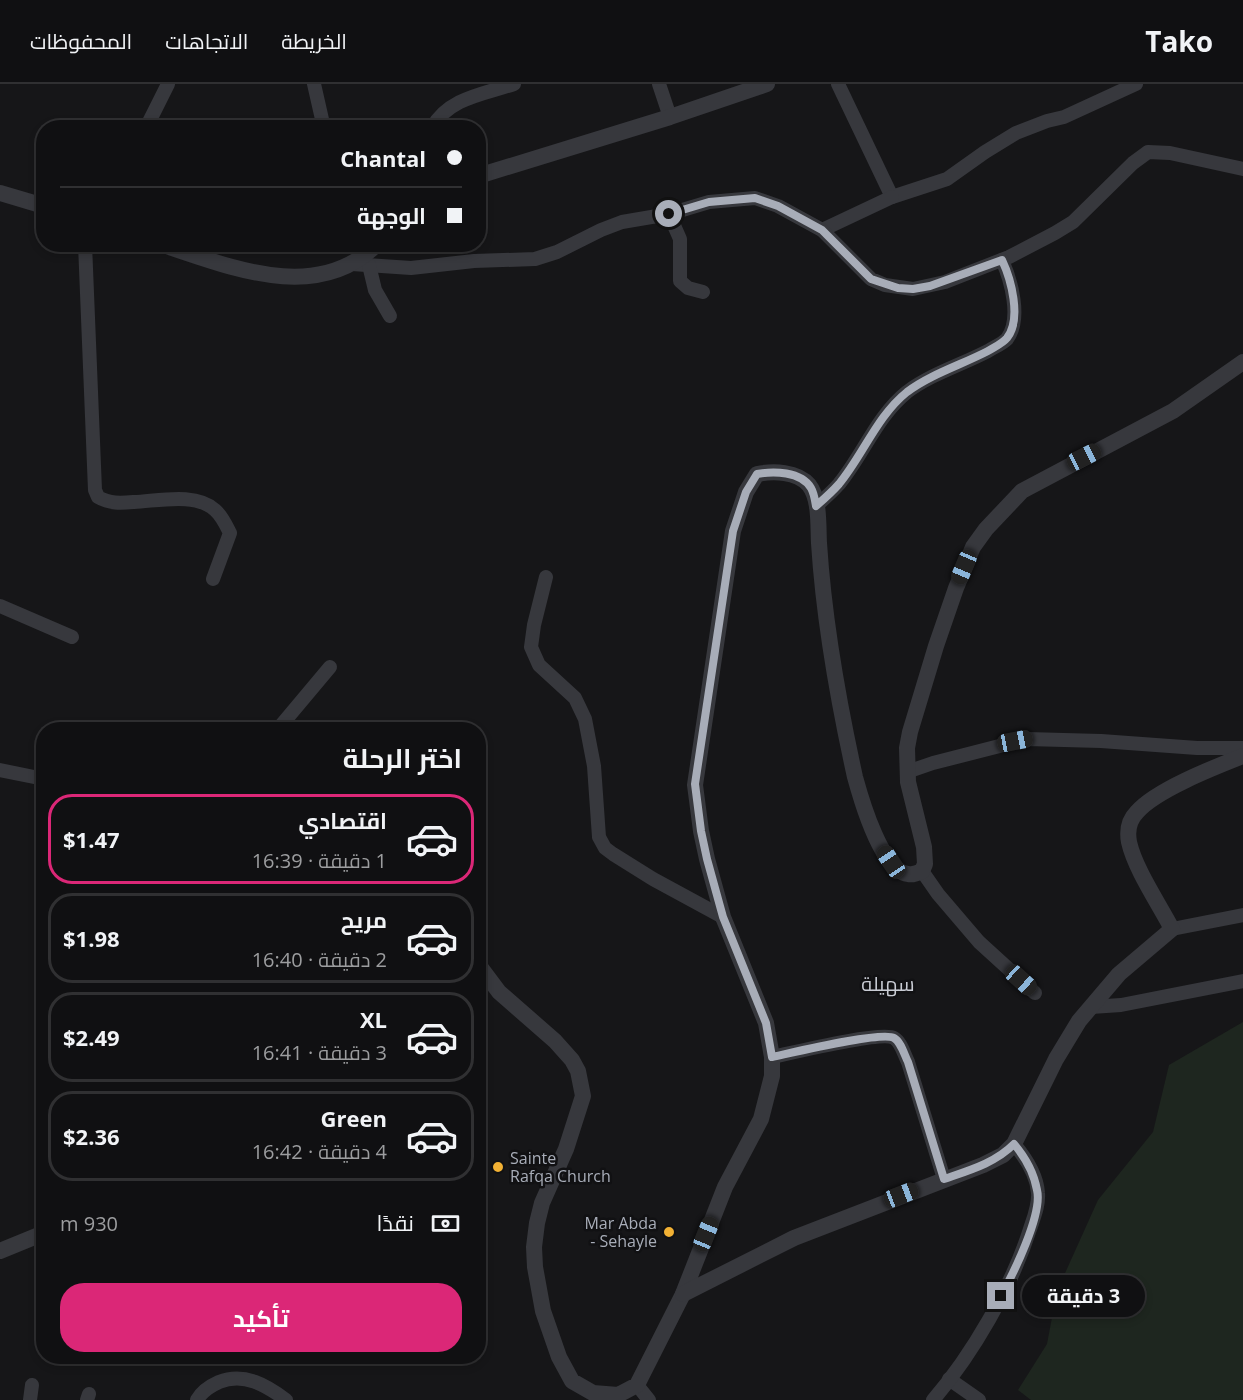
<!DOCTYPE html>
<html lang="ar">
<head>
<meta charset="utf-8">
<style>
  :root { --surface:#101012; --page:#19191b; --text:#f1f3f6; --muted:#9c9d9f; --line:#303032; --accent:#db2777 }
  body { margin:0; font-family:"Open Sans",Cairo,sans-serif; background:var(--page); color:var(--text); direction:rtl; height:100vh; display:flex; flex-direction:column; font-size:22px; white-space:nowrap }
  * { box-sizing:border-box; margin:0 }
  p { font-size:20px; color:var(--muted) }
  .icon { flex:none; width:33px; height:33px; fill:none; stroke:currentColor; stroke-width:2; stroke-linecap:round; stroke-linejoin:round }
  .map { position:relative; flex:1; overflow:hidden; direction:ltr }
  .sheet { position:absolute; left:36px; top:638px; width:450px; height:642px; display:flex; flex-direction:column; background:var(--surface); border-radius:24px; box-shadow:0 3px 9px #0003,0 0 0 2px var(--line); direction:rtl }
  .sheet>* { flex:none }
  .hud { position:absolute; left:36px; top:36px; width:450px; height:132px; border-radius:24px; box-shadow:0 3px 9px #0003,0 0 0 2px var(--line); direction:rtl; display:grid; align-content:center; height:132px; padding:0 24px; background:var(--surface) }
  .end { position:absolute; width:27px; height:27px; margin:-14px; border:8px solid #a8adb8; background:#111; box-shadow:0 0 0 3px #111 }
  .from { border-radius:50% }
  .bubble { position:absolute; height:42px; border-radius:21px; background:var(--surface); box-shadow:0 3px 9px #0003,0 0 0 2px var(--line); font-size:20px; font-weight:700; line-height:42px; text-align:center; direction:rtl }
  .car { position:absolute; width:18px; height:36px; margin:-18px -9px; border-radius:8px; box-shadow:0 0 4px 2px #0007; background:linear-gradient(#222 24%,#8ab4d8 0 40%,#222 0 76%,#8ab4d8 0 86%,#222 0) }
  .hud b { display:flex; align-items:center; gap:21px; height:57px; font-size:22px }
  .hud b+b { border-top:2px solid var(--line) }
  .hud i { width:15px; height:15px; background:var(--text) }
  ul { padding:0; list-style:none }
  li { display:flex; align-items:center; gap:18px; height:90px; margin:0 12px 9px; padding:0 12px; border:3px solid var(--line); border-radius:24px }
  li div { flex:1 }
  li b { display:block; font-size:22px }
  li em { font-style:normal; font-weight:700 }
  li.selected { border-color:var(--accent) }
  li>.icon { width:54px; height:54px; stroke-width:1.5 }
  h2 { padding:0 24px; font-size:27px; line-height:72px }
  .pay { display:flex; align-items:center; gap:15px; height:66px; padding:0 24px; font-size:22px }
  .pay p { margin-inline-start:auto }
  .button { display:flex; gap:12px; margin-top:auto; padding:12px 24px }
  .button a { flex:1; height:69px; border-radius:24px; background:var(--accent); color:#fff; font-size:24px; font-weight:700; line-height:69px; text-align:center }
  header { display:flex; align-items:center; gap:36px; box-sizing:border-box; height:84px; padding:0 30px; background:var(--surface); border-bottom:2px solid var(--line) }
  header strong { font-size:28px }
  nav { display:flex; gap:33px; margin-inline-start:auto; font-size:21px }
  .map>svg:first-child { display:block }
  .green { fill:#1e261f }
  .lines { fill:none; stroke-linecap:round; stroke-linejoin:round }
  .minor { stroke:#37383d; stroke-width:14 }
  .tertiary { stroke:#37383d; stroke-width:16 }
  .route { stroke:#a8adb8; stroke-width:8 }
  .poi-dot { fill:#f2b134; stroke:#111113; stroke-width:2 }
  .labels { text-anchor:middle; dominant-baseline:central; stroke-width:5; stroke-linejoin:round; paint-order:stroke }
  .poi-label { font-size:16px; fill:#a8adb8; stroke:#111113; text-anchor:start }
  .quarter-label { font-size:20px; fill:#c9ccd4; stroke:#111113 }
</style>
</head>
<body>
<header>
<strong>Tako</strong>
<nav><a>الخريطة</a><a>الاتجاهات</a><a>المحفوظات</a></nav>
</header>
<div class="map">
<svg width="1243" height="1316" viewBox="0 0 1243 1316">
  <rect width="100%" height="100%" fill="#161618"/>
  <polygon class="green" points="1243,938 1243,1316 1031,1316 1018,1306 1047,1260 1057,1207 1098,1116 1153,1048 1169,981"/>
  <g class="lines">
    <g class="minor">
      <polyline points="314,0 324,44"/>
      <polyline points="659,0 670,33"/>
      <polyline points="838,0 892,113 947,95 985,68 1016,49 1047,37 1064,33 1136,0"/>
      <polyline points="146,44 168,0"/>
      <path d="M432 44C448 14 484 10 514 0"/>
      <polyline points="669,130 680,155 680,197 688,204 703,208"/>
      <polyline points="822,146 892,113"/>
      <path d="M85 160 95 406 98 413C110 420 121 419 134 418 158 417 196 408 215 426 222 432 226 441 230 449L213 495"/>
      <polyline points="352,180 411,184 474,177 535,175 557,168 601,146 622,138 669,130 709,118 755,114 778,122 822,146 871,195 885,201 913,205 945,198 1009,173 1055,149 1073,138 1133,79 1148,68 1170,69 1243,85"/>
      <polyline points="369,181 375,206 390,232"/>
      <path d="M816 422C824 415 832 408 839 400 863 371 877 332 907 308 931 290 961 281 988 267 994 263 1002 260 1007 255 1022 235 1011 196 1002 176"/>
      <polyline points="546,493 534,541 531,563 539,581 575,614 585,635 594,682 599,753 605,764 613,770 653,795 723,833"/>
      <polyline points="0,522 72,553"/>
      <polyline points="278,645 330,583"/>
      <polyline points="0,686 44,695"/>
      <polyline points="907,688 933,679 1027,655 1101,657 1197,664 1243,664"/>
      <polyline points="922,787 938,810 979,858 1035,909"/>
      <polyline points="1172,845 1243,831"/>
      <polyline points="1091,923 1121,921 1243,897"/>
      <path d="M772 973C791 969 882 947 894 954 901 958 904 970 908 978L944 1095"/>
      <polyline points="949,1295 979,1316"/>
      <polyline points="637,1301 649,1316"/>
      <polyline points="30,1316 32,1301"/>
      <polyline points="87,1316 89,1310"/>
      <path d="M197 1316C202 1307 210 1302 219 1298 244 1288 266 1301 286 1316"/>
      <path d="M933 1316C972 1271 1012 1202 1030 1145 1034 1133 1039 1121 1038 1109 1037 1092 1025 1073 1014 1060"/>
    </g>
    <g class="tertiary">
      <polyline points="478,92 670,33 767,0"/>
      <polyline points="0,109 44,122"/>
      <path d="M160 160C228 182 317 221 377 160"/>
      <path d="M478 880 499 908 555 957 572 976 578 987 583 1012 566 1065 542 1119 537 1139 534 1163 535 1183 543 1227 559 1273 572 1297 593 1309 618 1311 637 1301 683 1210 725 1103 761 1035 772 992V973L766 939 723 833 707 775 701 747 695 701 733 447 746 408 757 390C773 387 797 387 809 401 820 415 818 441 819 459 824 538 838 616 855 693 861 715 882 788 908 790 912 791 918 789 922 787L925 780 924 763 908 698 907 664 910 648 936 562 956 504 973 463 986 445 1022 407 1173 327 1243 278"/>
      <polyline points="0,1167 44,1149"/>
      <path d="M683 1210 794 1154 983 1081 1003 1071 1014 1060 1056 975 1079 937 1119 890 1172 845C1159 820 1135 785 1129 758 1127 747 1129 736 1137 728 1156 706 1215 683 1243 672"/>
    </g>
  </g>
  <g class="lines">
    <path class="route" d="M669 130 709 118 755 114 778 122 822 146 871 195 898 204 913 205 930 202 1002 176C1011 195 1022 235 1007 254 1002 260 994 263 988 267 961 281 931 290 907 308 877 332 863 371 839 400 832 408 824 415 816 422 815 416 814 409 811 404 801 387 773 387 757 390L746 408 733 447 695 700 701 747 707 775 723 833 766 939 772 973C791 969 882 947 894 954 901 958 904 970 908 978L944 1095C970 1086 995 1079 1014 1060 1025 1073 1034 1089 1037 1106 1043 1130 1013 1190 1001 1212"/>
  </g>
  <g class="poi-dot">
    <circle cx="498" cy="1083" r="6"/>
    <circle cx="669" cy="1148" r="6"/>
  </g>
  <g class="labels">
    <g class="poi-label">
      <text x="510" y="1074">Sainte<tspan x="510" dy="18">Rafqa Church</tspan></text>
      <text x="657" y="1139" text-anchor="end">Mar Abda<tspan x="657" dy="18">- Sehayle</tspan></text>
    </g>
    <g class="quarter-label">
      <text x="888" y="899">سهيلة</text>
    </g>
  </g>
</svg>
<i class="end from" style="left:669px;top:130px"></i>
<i class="end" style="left:1001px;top:1212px"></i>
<div class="bubble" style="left:1022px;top:1191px;width:123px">3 دقيقة</div>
<i class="car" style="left:1084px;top:373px;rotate:63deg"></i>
<i class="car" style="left:964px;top:483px;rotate:203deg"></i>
<i class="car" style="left:1015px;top:657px;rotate:79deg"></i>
<i class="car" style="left:891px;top:778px;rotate:326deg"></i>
<i class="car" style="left:1021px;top:896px;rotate:132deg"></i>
<i class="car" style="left:901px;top:1111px;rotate:69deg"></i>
<i class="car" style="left:706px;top:1150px;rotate:22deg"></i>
<div class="hud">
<b><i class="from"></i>Chantal</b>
<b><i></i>الوجهة</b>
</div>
<section class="sheet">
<h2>اختر الرحلة</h2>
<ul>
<li class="selected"><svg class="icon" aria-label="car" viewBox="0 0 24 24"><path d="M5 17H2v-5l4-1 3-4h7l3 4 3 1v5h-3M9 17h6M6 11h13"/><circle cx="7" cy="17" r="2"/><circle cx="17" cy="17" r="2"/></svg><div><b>اقتصادي</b><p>1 دقيقة · 16:39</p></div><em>$1.47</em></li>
<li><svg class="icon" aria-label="car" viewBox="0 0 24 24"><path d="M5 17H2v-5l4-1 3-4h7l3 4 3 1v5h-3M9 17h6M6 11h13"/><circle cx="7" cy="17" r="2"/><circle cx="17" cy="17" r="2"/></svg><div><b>مريح</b><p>2 دقيقة · 16:40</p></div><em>$1.98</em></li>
<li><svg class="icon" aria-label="car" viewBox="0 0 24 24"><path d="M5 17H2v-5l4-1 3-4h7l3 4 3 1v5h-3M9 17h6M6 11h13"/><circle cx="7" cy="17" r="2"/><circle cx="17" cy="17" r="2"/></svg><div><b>XL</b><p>3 دقيقة · 16:41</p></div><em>$2.49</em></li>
<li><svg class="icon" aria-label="car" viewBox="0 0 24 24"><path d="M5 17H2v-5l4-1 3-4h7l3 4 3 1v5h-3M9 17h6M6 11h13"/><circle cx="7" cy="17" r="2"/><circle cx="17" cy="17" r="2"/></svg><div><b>Green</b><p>4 دقيقة · 16:42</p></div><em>$2.36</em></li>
</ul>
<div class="pay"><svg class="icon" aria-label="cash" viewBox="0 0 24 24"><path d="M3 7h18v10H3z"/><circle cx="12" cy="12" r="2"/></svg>نقدًا<p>930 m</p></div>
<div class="button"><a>تأكيد</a></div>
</section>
</div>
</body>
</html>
